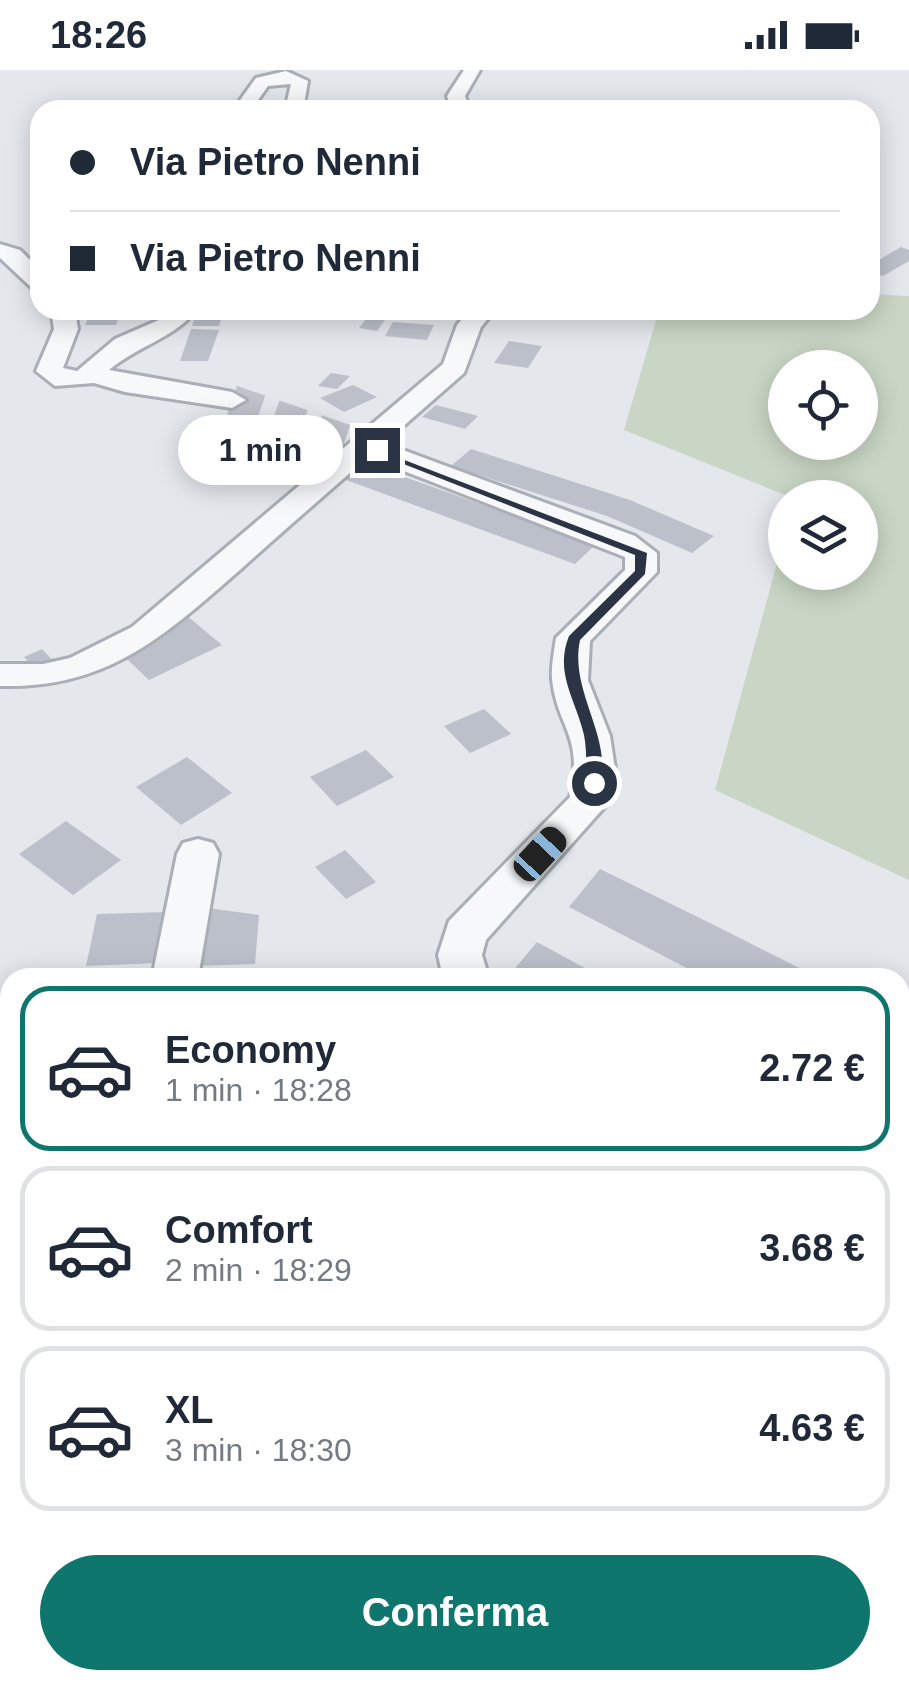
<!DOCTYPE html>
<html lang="it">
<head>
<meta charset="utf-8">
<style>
  :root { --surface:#fff; --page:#f6f6f7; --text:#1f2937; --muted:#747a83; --line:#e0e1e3; --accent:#0f766e }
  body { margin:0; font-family:Arial,sans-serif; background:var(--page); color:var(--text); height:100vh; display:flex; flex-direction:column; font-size:38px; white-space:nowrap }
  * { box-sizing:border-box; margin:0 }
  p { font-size:32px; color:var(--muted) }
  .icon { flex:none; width:55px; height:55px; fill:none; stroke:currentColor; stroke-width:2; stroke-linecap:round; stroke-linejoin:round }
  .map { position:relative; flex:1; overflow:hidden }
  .side { position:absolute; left:0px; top:898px; width:910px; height:722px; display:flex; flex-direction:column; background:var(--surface); border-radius:30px 30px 0 0; box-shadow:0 5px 25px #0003 }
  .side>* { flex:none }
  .banner { position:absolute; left:30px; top:30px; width:850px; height:220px; border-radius:30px; box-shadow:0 5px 25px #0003; display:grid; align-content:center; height:220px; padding:0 40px; background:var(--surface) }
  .fabs { position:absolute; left:768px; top:280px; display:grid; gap:20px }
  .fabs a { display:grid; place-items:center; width:110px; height:110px; border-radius:50%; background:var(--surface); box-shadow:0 5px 25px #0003; font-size:50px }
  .end { position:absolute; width:45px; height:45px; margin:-22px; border:12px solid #2b3445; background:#fff; box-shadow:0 0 0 5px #fff }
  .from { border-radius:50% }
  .bubble { position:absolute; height:70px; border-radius:35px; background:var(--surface); box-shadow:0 5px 25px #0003; font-size:32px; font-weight:700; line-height:70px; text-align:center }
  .car { position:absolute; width:30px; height:60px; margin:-30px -15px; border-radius:12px; box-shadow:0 0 8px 2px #0007; background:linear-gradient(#222 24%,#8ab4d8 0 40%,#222 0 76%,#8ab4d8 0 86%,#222 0) }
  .banner b { display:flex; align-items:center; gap:35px; height:95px; font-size:38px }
  .banner b+b { border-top:2px solid var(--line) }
  .banner i { width:25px; height:25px; background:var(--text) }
  ul { padding:18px 0 0; list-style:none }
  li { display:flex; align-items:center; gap:30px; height:165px; margin:0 20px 15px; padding:0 20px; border:5px solid var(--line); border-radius:30px }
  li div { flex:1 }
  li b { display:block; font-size:38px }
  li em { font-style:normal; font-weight:700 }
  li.current { border-color:var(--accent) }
  li>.icon { width:90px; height:90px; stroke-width:1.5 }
  .button { display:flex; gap:20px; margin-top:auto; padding:20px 40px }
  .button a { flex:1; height:115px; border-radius:60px; background:var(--accent); color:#fff; font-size:40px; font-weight:700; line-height:115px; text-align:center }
  .status { display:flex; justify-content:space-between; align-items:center; height:70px; padding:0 50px; background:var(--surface); direction:ltr }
  .status svg { height:28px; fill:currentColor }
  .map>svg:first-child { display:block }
  .green { fill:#c9d6c5; fill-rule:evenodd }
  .building { fill:#bbc0ca }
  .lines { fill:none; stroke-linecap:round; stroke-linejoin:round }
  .minor-tunnel { stroke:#bfc3cb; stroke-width:30; stroke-dasharray:30 15; stroke-linecap:butt }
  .minor-casing { stroke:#a9aeb7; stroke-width:6 }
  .minor { fill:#f7f8fa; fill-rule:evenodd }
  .route { fill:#2b3445 }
</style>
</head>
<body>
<div class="status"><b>18:26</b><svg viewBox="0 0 49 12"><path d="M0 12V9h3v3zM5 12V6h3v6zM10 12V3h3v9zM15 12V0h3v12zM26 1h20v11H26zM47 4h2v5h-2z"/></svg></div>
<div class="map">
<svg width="909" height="1618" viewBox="0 0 909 1618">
  <rect width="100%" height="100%" fill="#e4e7ec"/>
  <path class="green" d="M870 224 909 226V810L715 720 785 464V502H860V428L790 427 624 360 659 240H870ZM785 298H860V372H785Z"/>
  <g class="building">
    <polygon points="901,177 909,180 909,191 883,206 870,202 870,195"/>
    <polygon points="92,240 121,240 116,255 85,255"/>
    <polygon points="197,240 224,240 219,256 192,256"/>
    <polygon points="373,240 391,242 377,261 359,258"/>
    <polygon points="393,252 434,255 427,270 385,266"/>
    <polygon points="191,259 219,260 208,291 180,291"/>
    <polygon points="509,271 542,276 528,298 494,293"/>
    <polygon points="331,303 350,306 337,319 318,316"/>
    <polygon points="353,315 377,327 344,342 320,328"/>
    <polygon points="436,335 478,346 465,359 422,347"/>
    <polygon points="471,379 630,430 714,466 692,483 607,446 451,396"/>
    <polygon points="360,391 595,475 575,494 338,407"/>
    <polygon points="186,545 222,575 149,610 127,589"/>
    <polygon points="42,579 59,597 41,605 24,587"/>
    <polygon points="484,639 511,664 470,683 444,656"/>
    <polygon points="366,680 394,707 337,736 310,707"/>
    <polygon points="187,687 232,723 181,755 136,717"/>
    <polygon points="66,751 121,790 73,825 19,784"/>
    <polygon points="345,780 376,812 346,829 315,797"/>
    <polygon points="600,799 716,856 819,908 706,908 569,837"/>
    <polygon points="200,837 259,845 255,894 192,896"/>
    <polygon points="168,842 159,893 86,896 97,844"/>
    <polygon points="537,872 603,908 507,908"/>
    <polygon points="900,947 909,952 909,1012 900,1007"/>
    <polygon points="900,1067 909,1072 909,1147 900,1142"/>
    <polygon points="900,1206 909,1212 909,1281 900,1276"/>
    <polygon points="900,1355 909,1360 909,1460 900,1454"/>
  </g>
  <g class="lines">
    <polyline class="minor-tunnel" points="232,330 377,380"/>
    <g class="minor-casing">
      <g id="minor">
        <polygon points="464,0 480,0 465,26 470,40 452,40 447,26"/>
        <polygon points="286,1 308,11 303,40 285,40 291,14 268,16 251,40 233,40 256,8"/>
        <polygon points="0,174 20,180 40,200 40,220 32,218 0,188"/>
        <path d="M51 240H75L78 259 63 298 77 301 115 269 161 249 170 240H196C175 268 137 276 109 300L232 322 246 330 232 338 125 322 94 313 55 316 36 301 54 259Z"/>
        <path d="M470 240H495L481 257 464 303 384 373 635 466 657 483V502L590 571 588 610 610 666 615 699 609 732 486 870 482 885 489 908H443L438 885 449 851 570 727C584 665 557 658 552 609 551 596 554 581 556 568L625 500V487L368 387C326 424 283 461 241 499 164 566 108 619 0 616V594H43L70 588 132 557 443 294 457 255Z"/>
        <polygon points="198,769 213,773 219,784 198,908 152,908 177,784 183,773"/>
        <polygon points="0,1113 10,1117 10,1191 0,1187"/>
        <polygon points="900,1143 909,1147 909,1200 900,1196"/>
        <polygon points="10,1473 10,1583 0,1587 0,1477"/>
        <polygon points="900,1533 909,1534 909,1600 900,1599"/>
        <polygon points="148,1610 277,1610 274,1618 145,1618"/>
      </g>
    </g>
    <use href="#minor" class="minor"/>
  </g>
  <path class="route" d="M373 378 647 483 645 504 580 570C569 622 613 666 600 717L587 713C586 698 587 680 584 665 576 630 554 603 569 566L635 501V485L373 382Z"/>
</svg>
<div class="fabs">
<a><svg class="icon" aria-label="locate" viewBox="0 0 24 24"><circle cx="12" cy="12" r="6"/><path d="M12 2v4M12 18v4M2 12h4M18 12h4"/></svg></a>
<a><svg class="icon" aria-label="layers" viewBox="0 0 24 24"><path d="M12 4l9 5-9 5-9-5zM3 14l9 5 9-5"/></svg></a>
</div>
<i class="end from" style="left:594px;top:713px"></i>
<i class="end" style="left:377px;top:380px"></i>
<div class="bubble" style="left:178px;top:345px;width:165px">1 min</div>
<i class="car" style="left:540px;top:784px;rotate:43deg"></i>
<div class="banner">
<b><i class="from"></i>Via Pietro Nenni</b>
<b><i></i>Via Pietro Nenni</b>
</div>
<section class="side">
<ul>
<li class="current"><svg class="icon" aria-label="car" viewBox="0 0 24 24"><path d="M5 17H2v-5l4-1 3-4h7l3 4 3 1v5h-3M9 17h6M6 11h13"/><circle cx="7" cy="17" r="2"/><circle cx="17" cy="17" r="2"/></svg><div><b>Economy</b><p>1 min · 18:28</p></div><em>2.72 €</em></li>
<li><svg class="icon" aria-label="car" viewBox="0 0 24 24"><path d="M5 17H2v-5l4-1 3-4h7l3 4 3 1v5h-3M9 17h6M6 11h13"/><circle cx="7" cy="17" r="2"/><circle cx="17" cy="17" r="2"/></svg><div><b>Comfort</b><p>2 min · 18:29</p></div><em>3.68 €</em></li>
<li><svg class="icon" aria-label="car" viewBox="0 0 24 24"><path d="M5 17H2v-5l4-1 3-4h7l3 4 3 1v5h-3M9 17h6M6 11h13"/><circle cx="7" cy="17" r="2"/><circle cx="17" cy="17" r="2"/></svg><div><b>XL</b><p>3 min · 18:30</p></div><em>4.63 €</em></li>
</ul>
<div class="button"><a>Conferma</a></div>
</section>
</div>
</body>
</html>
